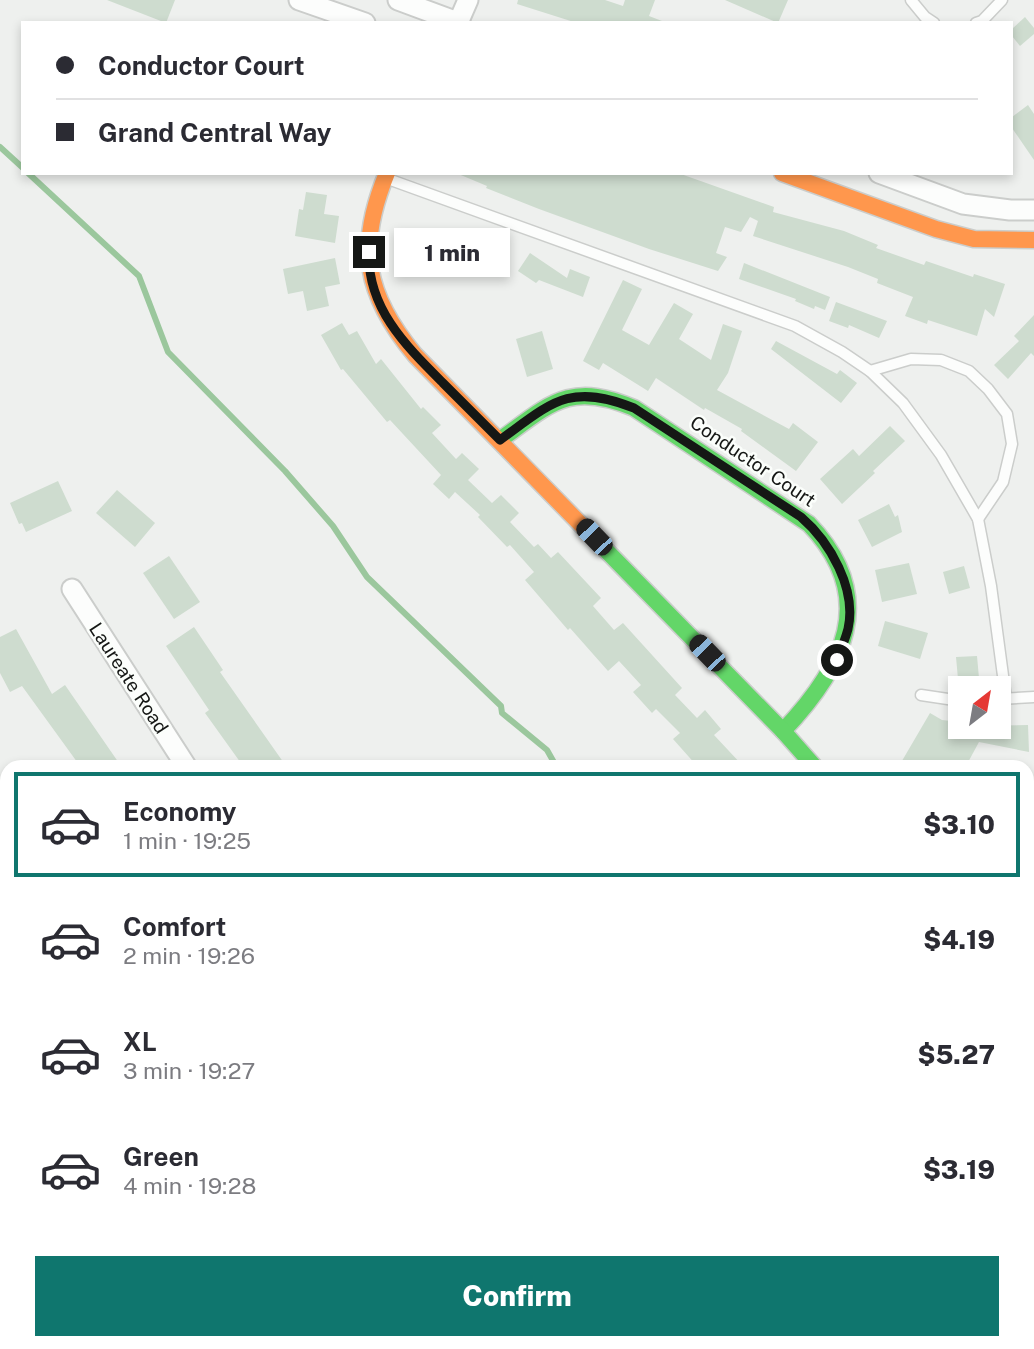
<!DOCTYPE html>
<html lang="en">
<head>
<meta charset="utf-8">
<style>
  :root { --surface:#fff; --page:#f2f2f3; --text:#2b2b33; --muted:#7c7c81; --line:#e1e1e2; --accent:#0f766e }
  body { margin:0; font-family:"Public Sans",sans-serif; background:var(--page); color:var(--text); height:100vh; display:flex; flex-direction:column; font-size:26px; white-space:nowrap }
  * { box-sizing:border-box; margin:0 }
  p { font-size:23px; color:var(--muted) }
  .icon { flex:none; width:38px; height:38px; fill:none; stroke:currentColor; stroke-width:2; stroke-linecap:round; stroke-linejoin:round }
  .map { position:relative; flex:1; overflow:hidden }
  .sheet { position:absolute; left:0px; top:760px; width:1034px; height:590px; display:flex; flex-direction:column; background:var(--surface); border-radius:21px 21px 0 0; box-shadow:0 4px 10px #0003 }
  .sheet>* { flex:none }
  .banner { position:absolute; left:21px; top:21px; width:992px; height:154px; border-radius:0px; box-shadow:0 4px 10px #0003; display:grid; align-content:center; height:154px; padding:0 35px; background:var(--surface) }
  .needle { width:46px; rotate:31deg }
  .buttons { position:absolute; left:948px; top:676px; display:grid; gap:14px }
  .buttons a { display:grid; place-items:center; width:63px; height:63px; border-radius:0px; background:var(--surface); box-shadow:0 4px 10px #0003; font-size:35px }
  .end { position:absolute; width:32px; height:32px; margin:-16px; border:9px solid #151715; background:#fff; box-shadow:0 0 0 4px #fff }
  .from { border-radius:50% }
  .bubble { position:absolute; height:49px; border-radius:0px; background:var(--surface); box-shadow:0 4px 10px #0003; font-size:23px; font-weight:800; line-height:49px; text-align:center }
  .car { position:absolute; width:21px; height:42px; margin:-21px -10px; border-radius:9px; box-shadow:0 0 5px 2px #0007; background:linear-gradient(#222 24%,#8ab4d8 0 40%,#222 0 76%,#8ab4d8 0 86%,#222 0) }
  .banner b { display:flex; align-items:center; gap:24px; height:66px; font-size:26px }
  .banner b+b { border-top:2px solid var(--line) }
  .banner i { width:18px; height:18px; background:var(--text) }
  ul { padding:12px 0 0; list-style:none }
  li { display:flex; align-items:center; gap:21px; height:105px; margin:0 14px 10px; padding:0 21px; border:4px solid transparent; border-radius:0px }
  li div { flex:1 }
  li b { display:block; font-size:26px }
  li em { font-style:normal; font-weight:800 }
  li.on { border-color:var(--accent) }
  li>.icon { width:63px; height:63px; stroke-width:1.5 }
  .primary-button { display:flex; gap:14px; margin-top:auto; padding:14px 35px }
  .primary-button a { flex:1; height:80px; border-radius:0px; background:var(--accent); color:#fff; font-size:28px; font-weight:800; line-height:80px; text-align:center }
  .map>svg:first-child { display:block }
  .lines { fill:none; stroke-linecap:round; stroke-linejoin:round }
  .stream { stroke:#9bc79d; stroke-width:6 }
  .building { fill:#cedccf }
  .lane-casing { stroke:#cbcdcb; stroke-width:13 }
  .street-casing { stroke:#cbcdcb; stroke-width:23 }
  .fast-casing { stroke:#cbcdcb; stroke-width:19 }
  .slow-casing { stroke:#cbcdcb; stroke-width:19 }
  .lane { stroke:#fcfdfc; stroke-width:10 }
  .street { stroke:#fcfdfc; stroke-width:19 }
  .fast { stroke:#63d668; stroke-width:16 }
  .slow { stroke:#ff974d; stroke-width:16 }
  .route { stroke:#151715; stroke-width:9 }
  .labels { text-anchor:middle; dominant-baseline:central; stroke-width:5; stroke-linejoin:round; paint-order:stroke }
  .street-label { font-size:19px; fill:#151715; stroke:#fbfefb }
</style>
</head>
<body>
<div class="map">
<svg width="1034" height="1349" viewBox="0 0 1034 1349">
  <rect width="100%" height="100%" fill="#eef0ee"/>
  <g class="lines">
    <g class="stream">
      <polyline points="0,147 23,168"/>
      <polyline points="28,173 139,276 168,352 285,471 333,526 367,577 501,706 502,713 547,750 556,766"/>
      <polyline points="1027,1202 1034,1207"/>
    </g>
  </g>
  <g class="building">
    <polygon points="107,0 175,0 166,23"/>
    <polygon points="518,0 605,0 623,6 625,0 655,0 649,16 662,21 662,23 577,23 517,4"/>
    <polygon points="725,0 788,0 778,23"/>
    <polygon points="1025,17 1034,28 1034,34 1020,46 1012,36 1012,29"/>
    <polygon points="1028,105 1034,114 1034,160 1012,128 1012,117"/>
    <polygon points="456,173 678,173 774,207 773,212 844,231 878,245 876,248 924,265 926,261 973,277 974,274 1005,284 994,317 985,309 977,336 928,320 927,324 905,316 913,297 877,283 878,279 848,267 753,236 758,221 750,217 741,232 725,227 716,253 727,257 718,271 649,249 539,209 486,188 487,186"/>
    <polygon points="306,192 327,195 324,214 339,216 335,243 295,236 299,209 303,210"/>
    <polygon points="407,233 445,234 445,262 407,261"/>
    <polygon points="480,237 500,244 493,265 473,258"/>
    <polygon points="530,253 567,278 570,269 590,277 583,297 539,280 536,283 518,271"/>
    <polygon points="335,258 340,284 325,287 329,306 307,311 303,291 288,294 283,269"/>
    <polygon points="744,263 830,297 825,310 815,306 814,309 795,301 796,299 739,279"/>
    <polygon points="623,280 642,289 622,330 649,345 674,303 693,314 679,339 711,360 723,324 742,331 728,373 717,390 789,429 793,423 818,442 796,471 741,431 742,429 705,408 704,410 656,378 648,391 603,363 599,370 583,361"/>
    <polygon points="836,302 887,321 879,338 849,325 848,328 829,321"/>
    <polygon points="1034,315 1034,356 1031,353 1008,379 994,365 1019,341 1014,336"/>
    <polygon points="342,323 349,335 357,331 376,364 381,359 421,409 423,407 441,425 432,433 456,459 462,453 479,469 468,480 492,503 501,495 519,513 510,522 534,547 538,544 551,558 558,552 601,598 593,606 614,630 623,623 682,688 675,695 697,718 705,710 721,729 714,735 743,766 697,766 673,739 680,733 656,709 652,713 633,692 641,685 619,661 608,671 570,628 568,630 525,580 534,572 510,545 507,547 478,517 480,515 455,492 449,499 433,484 441,475 390,420 387,422 343,369 341,370 321,335"/>
    <polygon points="542,331 553,369 527,377 516,339"/>
    <polygon points="776,341 837,374 840,370 857,383 841,403 771,349"/>
    <polygon points="890,426 905,441 873,471 875,473 842,504 820,479 853,449 859,456"/>
    <polygon points="58,481 72,511 26,532 22,523 19,524 10,503"/>
    <polygon points="117,490 155,523 135,547 96,513"/>
    <polygon points="889,504 895,517 898,515 902,532 872,547 858,520"/>
    <polygon points="169,556 200,602 174,619 143,573"/>
    <polygon points="909,563 917,594 882,602 875,570"/>
    <polygon points="964,566 970,588 949,594 943,572"/>
    <polygon points="885,621 928,633 920,659 878,646"/>
    <polygon points="194,627 223,670 220,672 286,766 243,766 205,713 209,710 166,646"/>
    <polygon points="16,629 52,694 65,685 121,766 80,766 22,686 10,692 0,673 0,637"/>
    <polygon points="977,656 979,678 958,679 956,657"/>
    <polygon points="930,713 942,720 961,722 961,726 1028,725 1029,752 979,742 966,766 899,766"/>
  </g>
  <g class="lines">
    <g class="lane-casing">
      <g id="lane">
        <polyline points="911,0 925,17 934,23"/>
        <polyline points="976,23 982,21 1002,0"/>
        <polyline points="388,179 795,326 842,352 870,371 903,403 941,455 978,519 991,586 1006,698"/>
        <polyline points="870,371 911,359 941,360 969,371 988,389 1007,414 1012,444 1003,482 978,519"/>
        <polyline points="921,695 961,701"/>
        <polyline points="999,699 1034,697"/>
      </g>
    </g>
    <g class="street-casing">
      <g id="street">
        <polyline points="299,0 365,23"/>
        <polyline points="398,0 460,23"/>
        <polyline points="458,23 468,0"/>
        <polyline points="879,173 963,204 1010,210 1034,210"/>
        <polyline points="72,589 186,766"/>
        <polyline points="1027,869 1034,869"/>
        <polyline points="1027,996 1034,996"/>
        <polyline points="0,1044 7,1054"/>
        <polyline points="218,1342 226,1349"/>
        <polyline points="180,1349 186,1342"/>
      </g>
    </g>
    <g class="fast-casing">
      <g id="fast">
        <path d="M500 440C551 403 570 381 634 408L809 524C880 598 843 668 783 731"/>
        <polyline points="596,540 783,731 814,766"/>
      </g>
    </g>
    <g class="slow-casing">
      <g id="slow">
        <path d="M387 173C356 247 365 295 415 355L596 540"/>
        <polyline points="782,173 936,229 974,239 1034,240"/>
      </g>
    </g>
    <use href="#lane" class="lane"/>
    <use href="#street" class="street"/>
    <use href="#fast" class="fast"/>
    <use href="#slow" class="slow"/>
  </g>
  <g class="lines">
    <path class="route" d="M369 252C367 308 406 346 443 383 462 402 481 421 500 440 551 403 569 382 634 408L801 517C830 542 857 589 848 629 845 640 841 650 837 660"/>
  </g>
  <g class="labels">
    <g class="street-label">
      <text transform="translate(753 461) rotate(34)">Conductor Court</text>
      <text transform="translate(129 678) rotate(57)">Laureate Road</text>
    </g>
  </g>
</svg>
<div class="buttons">
<a><svg class="needle" viewBox="-14 -14 28 28"><path d="M0-13l5 13h-10z" fill="#e53935"/><path d="M0 13l5-13h-10z" fill="#7c7c81"/></svg></a>
</div>
<i class="end from" style="left:837px;top:660px"></i>
<i class="end" style="left:369px;top:252px"></i>
<div class="bubble" style="left:394px;top:228px;width:116px">1 min</div>
<i class="car" style="left:594px;top:537px;rotate:316deg"></i>
<i class="car" style="left:707px;top:653px;rotate:316deg"></i>
<div class="banner">
<b><i class="from"></i>Conductor Court</b>
<b><i></i>Grand Central Way</b>
</div>
<section class="sheet">
<ul>
<li class="on"><svg class="icon" aria-label="car" viewBox="0 0 24 24"><path d="M5 17H2v-5l4-1 3-4h7l3 4 3 1v5h-3M9 17h6M6 11h13"/><circle cx="7" cy="17" r="2"/><circle cx="17" cy="17" r="2"/></svg><div><b>Economy</b><p>1 min · 19:25</p></div><em>$3.10</em></li>
<li><svg class="icon" aria-label="car" viewBox="0 0 24 24"><path d="M5 17H2v-5l4-1 3-4h7l3 4 3 1v5h-3M9 17h6M6 11h13"/><circle cx="7" cy="17" r="2"/><circle cx="17" cy="17" r="2"/></svg><div><b>Comfort</b><p>2 min · 19:26</p></div><em>$4.19</em></li>
<li><svg class="icon" aria-label="car" viewBox="0 0 24 24"><path d="M5 17H2v-5l4-1 3-4h7l3 4 3 1v5h-3M9 17h6M6 11h13"/><circle cx="7" cy="17" r="2"/><circle cx="17" cy="17" r="2"/></svg><div><b>XL</b><p>3 min · 19:27</p></div><em>$5.27</em></li>
<li><svg class="icon" aria-label="car" viewBox="0 0 24 24"><path d="M5 17H2v-5l4-1 3-4h7l3 4 3 1v5h-3M9 17h6M6 11h13"/><circle cx="7" cy="17" r="2"/><circle cx="17" cy="17" r="2"/></svg><div><b>Green</b><p>4 min · 19:28</p></div><em>$3.19</em></li>
</ul>
<div class="primary-button"><a>Confirm</a></div>
</section>
</div>
</body>
</html>
